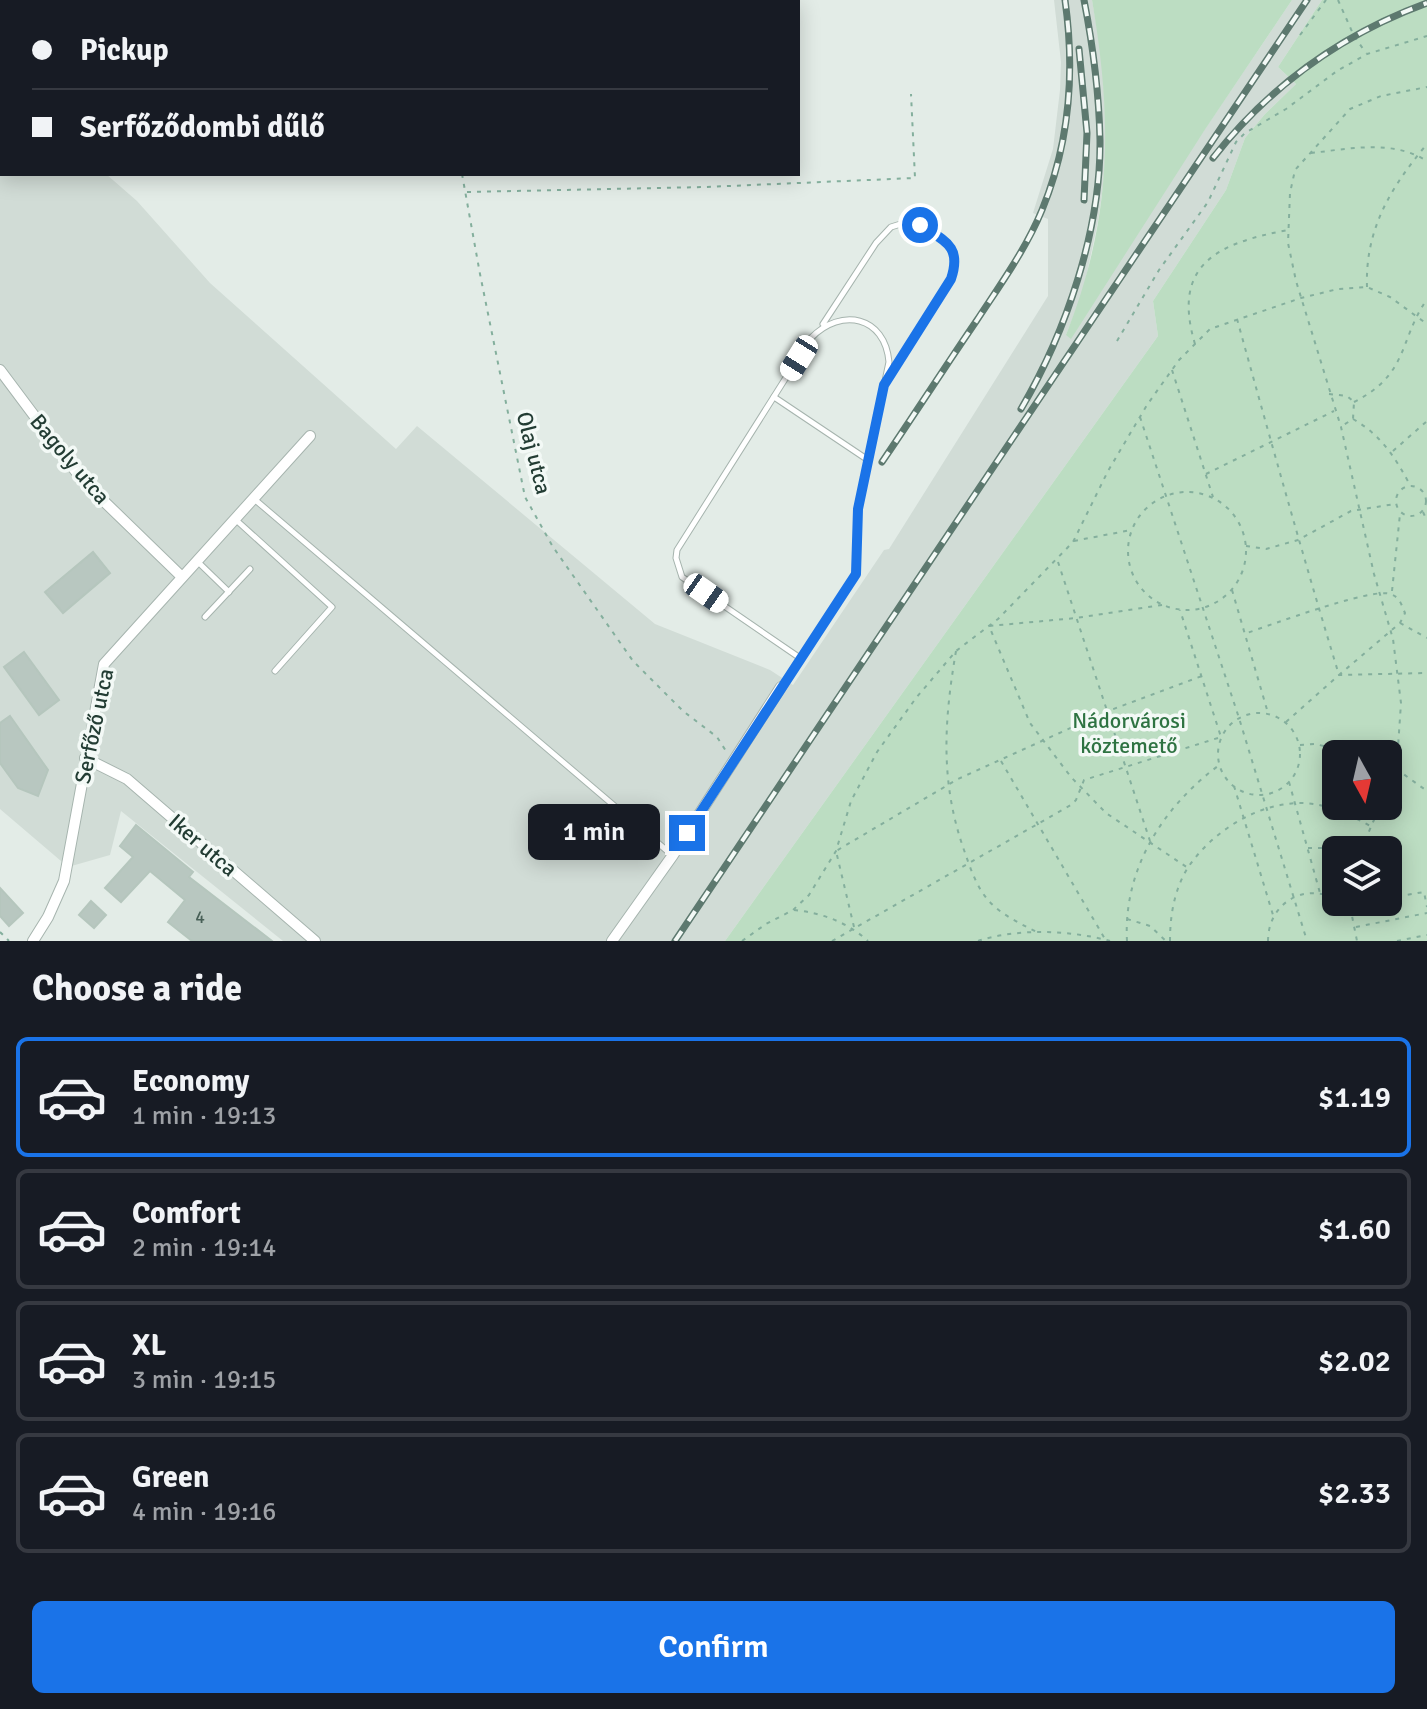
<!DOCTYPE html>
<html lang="en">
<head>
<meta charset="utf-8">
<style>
  :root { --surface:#171b24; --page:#242831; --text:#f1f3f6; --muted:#9ea1a6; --line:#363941; --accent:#1a73e8 }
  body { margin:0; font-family:Signika,sans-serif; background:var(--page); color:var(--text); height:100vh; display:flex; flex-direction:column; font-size:30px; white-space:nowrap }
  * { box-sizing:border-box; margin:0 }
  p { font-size:26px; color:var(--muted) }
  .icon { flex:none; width:44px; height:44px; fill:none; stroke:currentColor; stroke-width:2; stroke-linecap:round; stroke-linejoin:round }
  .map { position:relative; height:941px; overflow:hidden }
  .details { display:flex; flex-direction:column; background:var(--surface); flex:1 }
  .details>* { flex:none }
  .hud { position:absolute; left:0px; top:0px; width:800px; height:176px; box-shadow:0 4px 20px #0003; display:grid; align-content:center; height:176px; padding:0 32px; background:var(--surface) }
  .needle { width:52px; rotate:172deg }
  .fabs { position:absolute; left:1322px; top:740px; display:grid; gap:16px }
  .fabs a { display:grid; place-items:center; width:80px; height:80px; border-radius:12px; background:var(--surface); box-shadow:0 4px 20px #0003; font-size:40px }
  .end { position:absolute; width:36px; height:36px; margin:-18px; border:10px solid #1a73e8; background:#fff; box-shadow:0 0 0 4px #fff }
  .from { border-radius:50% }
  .bubble { position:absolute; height:56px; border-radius:12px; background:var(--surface); box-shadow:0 4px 20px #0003; font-size:26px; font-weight:600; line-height:56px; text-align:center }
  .car { position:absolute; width:24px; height:48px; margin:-24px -12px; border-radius:10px; box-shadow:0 0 6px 2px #0007; background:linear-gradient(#fff 24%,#345 0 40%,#fff 0 76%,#345 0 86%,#fff 0) }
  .hud b { display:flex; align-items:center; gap:28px; height:76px; font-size:30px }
  .hud b+b { border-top:2px solid var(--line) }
  .hud i { width:20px; height:20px; background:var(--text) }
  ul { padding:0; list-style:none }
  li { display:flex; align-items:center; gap:24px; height:120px; margin:0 16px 12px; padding:0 16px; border:4px solid var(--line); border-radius:12px }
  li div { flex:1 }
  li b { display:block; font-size:30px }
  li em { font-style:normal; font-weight:600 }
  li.active { border-color:var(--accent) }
  li>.icon { width:72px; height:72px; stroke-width:1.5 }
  h2 { padding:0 32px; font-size:36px; line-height:96px }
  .primary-button { display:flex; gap:16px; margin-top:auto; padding:16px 32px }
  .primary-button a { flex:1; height:92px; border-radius:12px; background:var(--accent); color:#fff; font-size:32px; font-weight:600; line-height:92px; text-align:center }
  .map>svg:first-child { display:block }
  .built { fill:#d1dcd6 }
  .green { fill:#bcddc2; fill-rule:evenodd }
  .building { fill:#b8c7c0; stroke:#b5c6bd; stroke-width:2 }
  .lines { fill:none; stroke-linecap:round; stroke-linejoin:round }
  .lane-casing { stroke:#a6b4ae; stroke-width:7 }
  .street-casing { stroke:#a6b4ae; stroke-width:12 }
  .path { stroke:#84af9d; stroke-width:2; stroke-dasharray:4 6; stroke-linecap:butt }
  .lane { stroke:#fff; stroke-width:5 }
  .street { stroke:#fff; stroke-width:10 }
  .rail-casing { stroke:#5d796f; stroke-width:7 }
  .rail { stroke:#f3f9f6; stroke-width:4; stroke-dasharray:12; stroke-linecap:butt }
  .route { stroke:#1a73e8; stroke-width:10 }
  .labels { text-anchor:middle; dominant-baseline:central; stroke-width:7; stroke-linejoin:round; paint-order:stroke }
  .number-label { font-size:18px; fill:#486057 }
  .street-label { font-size:22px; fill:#233d34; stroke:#f3f9f6 }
  .park-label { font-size:22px; fill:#2e7342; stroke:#f3f9f6 }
</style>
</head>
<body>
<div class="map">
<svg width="1427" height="941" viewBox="0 0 1427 941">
  <rect width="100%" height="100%" fill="#e3ece7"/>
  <polygon class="built" points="1054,0 1092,0 1101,50 1107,132 1105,173 1098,221 1083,292 1066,335 1292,0 1322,0 1278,67 1296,84 1265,114 1245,138 1226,190 1153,301 1158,336 725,941 283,941 121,811 110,855 68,867 0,809 0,105 2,174 106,174 137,201 210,283 396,449 417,426 655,624 770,670 793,685 884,550 889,549 1048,296 1048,219 1033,213 1053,149 1060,90 1061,62"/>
  <g class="green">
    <path d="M1092 0H1292L1204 131 1071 339 1066 335C1112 219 1113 122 1092 0Z"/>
    <path d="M1322 0H1427V941H725L1158 336 1153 301 1226 190 1245 138 1265 114 1296 84 1278 67ZM1388 754V806H1336V754ZM1388 850V902H1336V850Z"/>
  </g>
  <g class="building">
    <polygon points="93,552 110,573 63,613 45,592"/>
    <polygon points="24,652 59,700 39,715 4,667"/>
    <polygon points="10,716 48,770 38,796 18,788 0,763 0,723"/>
    <polygon points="136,825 193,872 189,877 272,941 192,941 168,922 185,900 150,871 121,902 105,888 133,857 120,846"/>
    <polygon points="0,888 23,913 9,926 0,916"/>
    <polygon points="91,901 106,915 94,928 79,915"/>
  </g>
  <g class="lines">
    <g class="lane-casing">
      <g id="lane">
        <polyline points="823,324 876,243 891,227 907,222 914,223 948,243 955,258 951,279 886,381"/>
        <polyline points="774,397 868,460"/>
        <polyline points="253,498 672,855"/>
        <polyline points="235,519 332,607 275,671"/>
        <polyline points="198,562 229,592"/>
        <polyline points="205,617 250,569"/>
        <path d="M781 687 856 574 858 509 889 362C885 316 841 307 811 338L677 550 676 558 682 577 800 658"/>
      </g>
    </g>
    <g class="street-casing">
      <g id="street">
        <polyline points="0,370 83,481 181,576"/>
        <polyline points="85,758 127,779 315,941"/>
        <polyline points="33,941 48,917 64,881 104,664 310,436"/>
        <polyline points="612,941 673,855 781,687"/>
      </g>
    </g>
    <g class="path">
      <polyline points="261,0 262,2"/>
      <polyline points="1338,0 1354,36 1366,53"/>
      <polyline points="1300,35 1326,0"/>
      <path d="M1311 153C1349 149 1392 139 1427 161"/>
      <polyline points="462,174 480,274 525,497 553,547 633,661 683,711 717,737 726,751"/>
      <polyline points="467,192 705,187 915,178 911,94"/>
      <path d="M1367 287C1365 229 1391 187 1427 144"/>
      <path d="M1237 319C1270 438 1303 557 1339 675L1400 623 1405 613C1401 604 1400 597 1390 594 1372 587 1268 626 1244 634"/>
      <polyline points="1117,341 1159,270 1208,202 1236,142 1245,133 1286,109 1337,71 1367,54 1427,36"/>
      <path d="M1195 344C1171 264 1218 243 1288 230"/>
      <polyline points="1172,370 1213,497"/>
      <polyline points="1329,394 1347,396 1354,402 1353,419 1342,426"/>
      <path d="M1354 402C1409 374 1398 342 1427 299"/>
      <polyline points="1140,417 1239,718 1307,941"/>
      <path d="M1353 419C1381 435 1395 457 1410 485"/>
      <polyline points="1393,451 1427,421"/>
      <polyline points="1206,474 1334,411"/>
      <circle cx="1411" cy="501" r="15"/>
      <circle cx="1187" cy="551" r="59"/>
      <polyline points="1423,512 1427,521"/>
      <polyline points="1074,541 1131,530"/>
      <polyline points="1246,546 1266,549 1298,540 1351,511 1395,504"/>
      <polyline points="1058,562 1150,841"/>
      <polyline points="1232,590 1268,713"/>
      <polyline points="1392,591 1400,514"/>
      <polyline points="1162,605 1076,618 989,626 1030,723 1071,777 1106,813 1188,868"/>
      <polyline points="1400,623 1427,638"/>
      <path d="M956 651C944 721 940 782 964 850 970 867 976 886 988 900 1001 915 1021 924 1039 933"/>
      <circle cx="1259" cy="754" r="41"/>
      <polyline points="1286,722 1339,675 1427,673"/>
      <polyline points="1300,745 1315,744 1357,754"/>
      <polyline points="1001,761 1105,939"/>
      <polyline points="1388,763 1427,791"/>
      <polyline points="1289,782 1320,893"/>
      <polyline points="1388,782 1398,747 1401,703 1393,639 1374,574 1341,427 1296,281 1288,243 1290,193 1295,170 1350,109 1381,96 1427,87"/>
      <polyline points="1234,786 1273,915"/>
      <polyline points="1308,848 1327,848 1336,851"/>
      <polyline points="1361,850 1380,806"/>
      <polyline points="1388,898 1424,892 1427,907"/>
      <polyline points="1339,902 1352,916 1357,941"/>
      <polyline points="1346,906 1368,902"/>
      <path d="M794 910C822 913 847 922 868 941"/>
      <polyline points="1127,919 1150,926 1166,941"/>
      <polyline points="854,927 836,851 958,779 1108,711 1202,676"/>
      <polyline points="1356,927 1427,913"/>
      <polyline points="0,932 9,941"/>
      <polyline points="742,941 766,924 793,910 809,895 836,851 851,801 877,752 916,698 956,651 998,619 1073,542 1108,471 1147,405 1179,360 1210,329 1301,298 1338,289 1367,287 1390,297 1427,324"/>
      <polyline points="832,941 1071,805 1076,800 1084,780 1221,737 1180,610"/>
      <path d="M978 941C1018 928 1070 930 1110 941"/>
      <path d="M1127 941C1123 869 1163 807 1218 766"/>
      <path d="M1170 941C1170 916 1174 891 1187 869 1213 829 1266 797 1314 804 1335 807 1354 817 1372 827"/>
      <path d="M1268 941C1268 904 1303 882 1336 899"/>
      <polyline points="1397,941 1427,935"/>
    </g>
    <use href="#lane" class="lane"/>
    <use href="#street" class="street"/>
    <g class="rail-casing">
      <g id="rail">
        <polyline points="1079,49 1087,133 1084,200"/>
        <path d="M1213 158C1269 87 1342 34 1427 3"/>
        <path d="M1021 409C1066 332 1101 230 1100 140 1099 93 1093 46 1084 0"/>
        <path d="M882 462C914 415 945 367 977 320 1000 285 1026 249 1042 210 1070 142 1075 71 1065 0"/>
        <polyline points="675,941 1307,0"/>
      </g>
    </g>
    <use href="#rail" class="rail"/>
  </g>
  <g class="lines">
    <path class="route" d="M687 833 856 574 858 509 884 385 951 279C962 246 945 241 920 225"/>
  </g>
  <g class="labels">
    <g class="number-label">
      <text x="200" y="917">4</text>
    </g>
    <g class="street-label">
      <text transform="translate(534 453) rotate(76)">Olaj utca</text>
      <text transform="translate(70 459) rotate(50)">Bagoly utca</text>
      <text transform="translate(94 726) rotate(-78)">Serfőző utca</text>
      <text transform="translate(203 845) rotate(41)">Iker utca</text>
    </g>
    <g class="park-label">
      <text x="1129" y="720">Nádorvárosi<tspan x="1129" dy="25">köztemető</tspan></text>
    </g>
  </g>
</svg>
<div class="fabs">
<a><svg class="needle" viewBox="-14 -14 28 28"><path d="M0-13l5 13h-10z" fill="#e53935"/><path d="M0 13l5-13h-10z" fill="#9ea1a6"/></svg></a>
<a><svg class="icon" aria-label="layers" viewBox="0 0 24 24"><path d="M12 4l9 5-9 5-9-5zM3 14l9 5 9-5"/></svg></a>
</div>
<i class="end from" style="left:920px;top:225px"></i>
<i class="end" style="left:687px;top:833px"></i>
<div class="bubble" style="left:528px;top:804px;width:132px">1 min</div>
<i class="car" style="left:799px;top:358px;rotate:212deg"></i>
<i class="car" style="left:706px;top:593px;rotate:125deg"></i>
<div class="hud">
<b><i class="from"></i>Pickup</b>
<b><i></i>Serfőződombi dűlő</b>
</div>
</div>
<section class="details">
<h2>Choose a ride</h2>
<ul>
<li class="active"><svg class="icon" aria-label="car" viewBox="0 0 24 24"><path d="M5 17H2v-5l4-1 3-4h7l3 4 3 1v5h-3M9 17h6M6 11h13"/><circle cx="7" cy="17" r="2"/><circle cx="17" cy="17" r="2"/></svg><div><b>Economy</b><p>1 min · 19:13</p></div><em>$1.19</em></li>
<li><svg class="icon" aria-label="car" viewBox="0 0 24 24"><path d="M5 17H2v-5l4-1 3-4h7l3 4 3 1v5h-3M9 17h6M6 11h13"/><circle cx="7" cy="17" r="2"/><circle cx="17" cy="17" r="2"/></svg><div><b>Comfort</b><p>2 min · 19:14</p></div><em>$1.60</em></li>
<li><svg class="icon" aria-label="car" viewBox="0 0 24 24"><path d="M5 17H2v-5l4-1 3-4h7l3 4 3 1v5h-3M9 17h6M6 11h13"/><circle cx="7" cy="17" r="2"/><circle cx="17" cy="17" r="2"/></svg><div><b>XL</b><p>3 min · 19:15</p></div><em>$2.02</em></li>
<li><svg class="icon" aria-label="car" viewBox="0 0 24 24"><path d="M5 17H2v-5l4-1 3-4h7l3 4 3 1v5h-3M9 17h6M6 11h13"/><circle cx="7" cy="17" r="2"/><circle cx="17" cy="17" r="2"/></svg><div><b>Green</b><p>4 min · 19:16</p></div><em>$2.33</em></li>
</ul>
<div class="primary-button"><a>Confirm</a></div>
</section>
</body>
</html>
